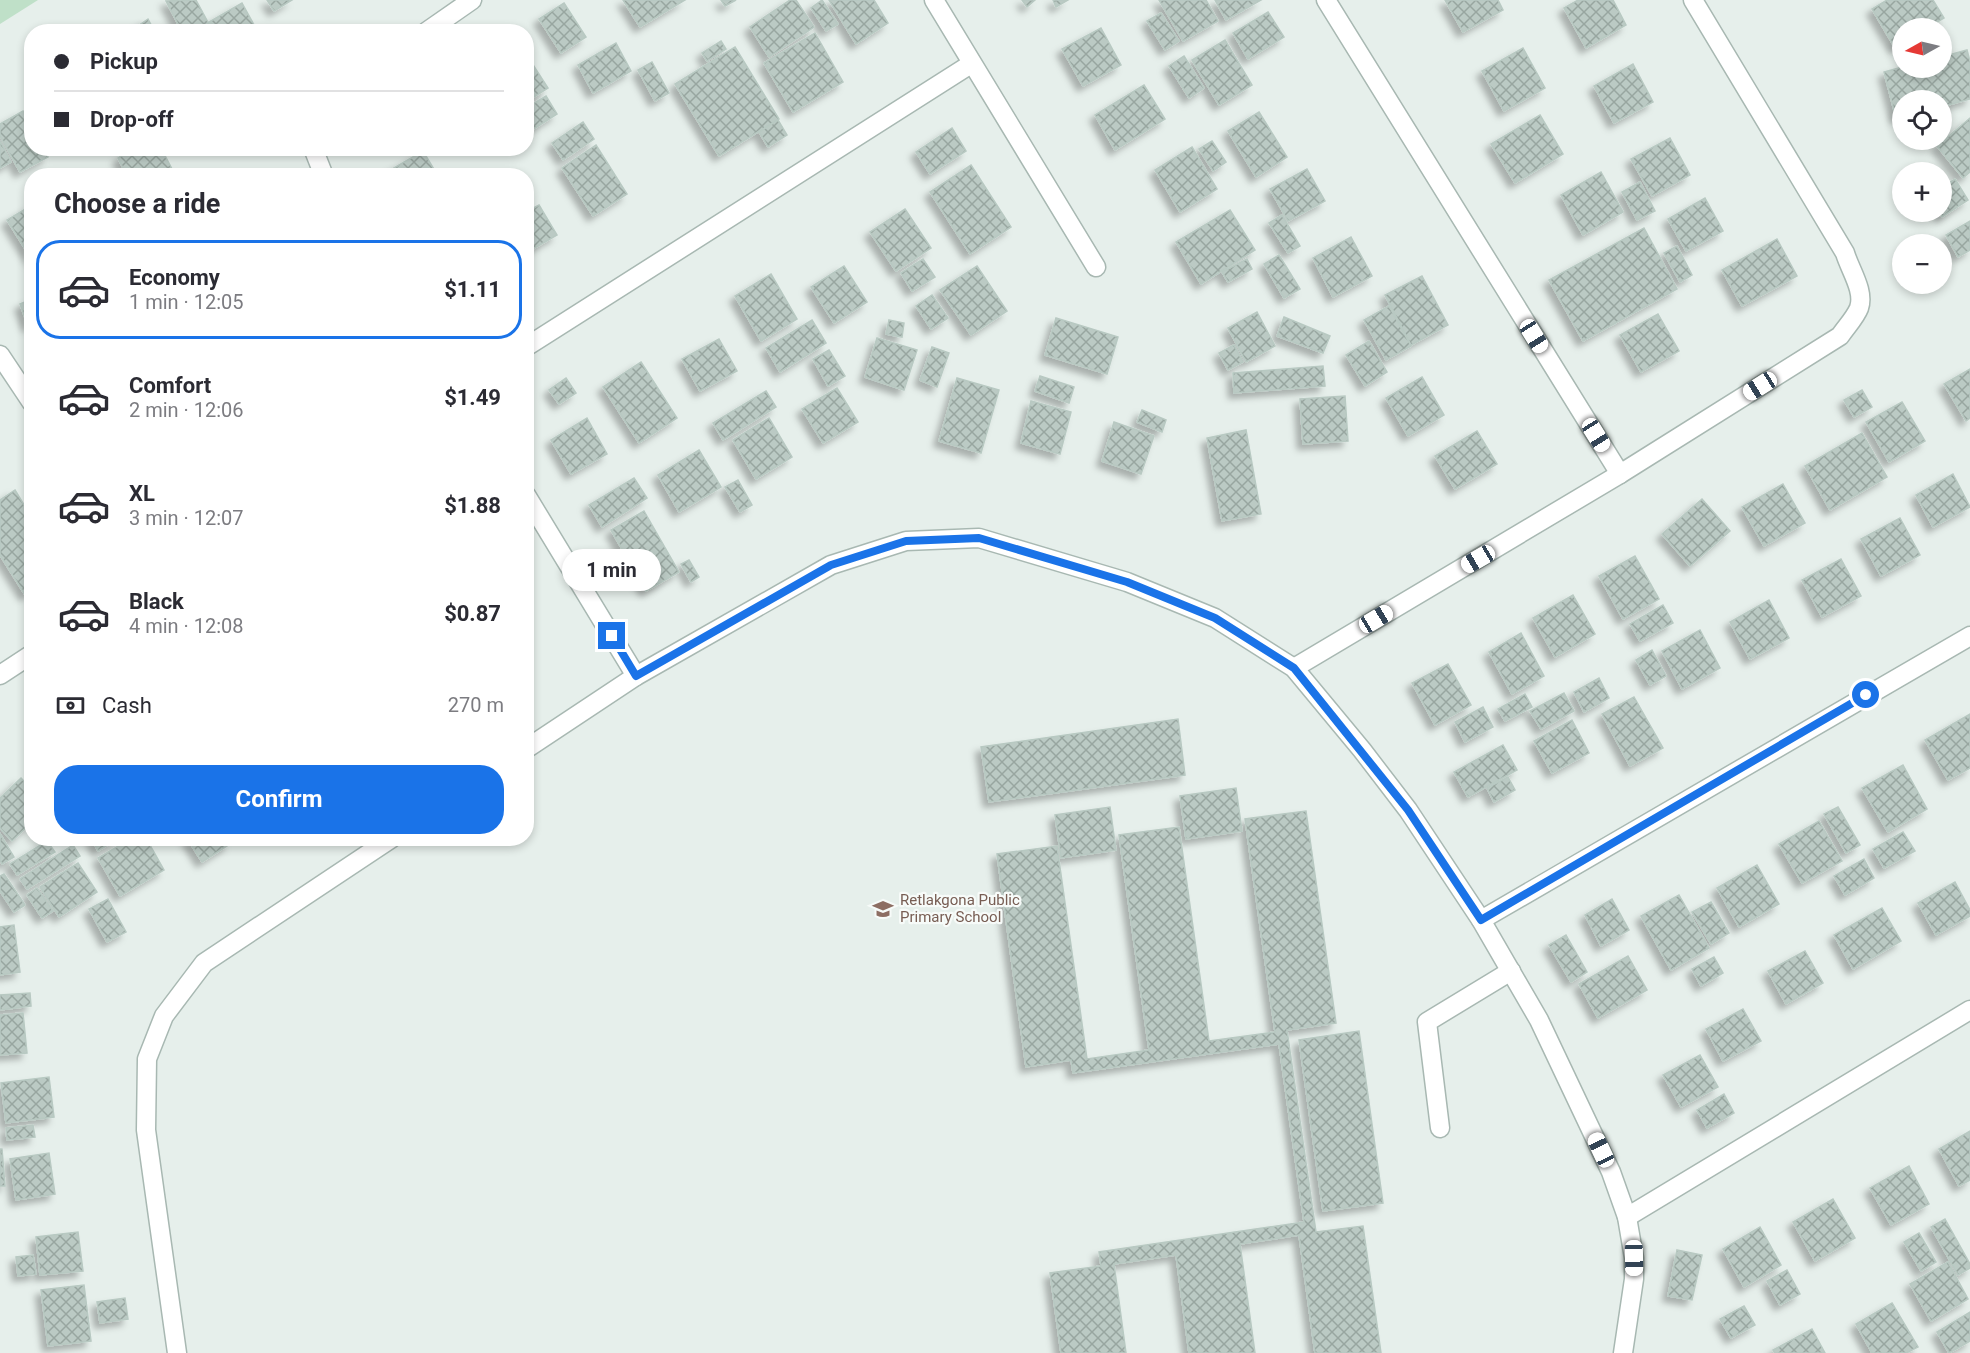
<!DOCTYPE html>
<html lang="en">
<head>
<meta charset="utf-8">
<style>
  :root { --surface:#fff; --page:#f2f2f3; --text:#2b2b33; --muted:#7c7c81; --line:#e1e1e2; --accent:#1a73e8 }
  body { margin:0; font-family:Roboto,sans-serif; background:var(--page); color:var(--text); height:100vh; display:flex; flex-direction:column; font-size:22px; white-space:nowrap }
  * { box-sizing:border-box; margin:0 }
  p { font-size:20px; color:var(--muted) }
  .icon { flex:none; width:33px; height:33px; fill:none; stroke:currentColor; stroke-width:2; stroke-linecap:round; stroke-linejoin:round }
  .map { position:relative; flex:1; overflow:hidden }
  .panel { position:absolute; left:24px; top:168px; width:510px; height:678px; display:flex; flex-direction:column; background:var(--surface); border-radius:24px; box-shadow:0 3px 9px #0003 }
  .panel>* { flex:none }
  .top-card { position:absolute; left:24px; top:24px; width:510px; height:132px; border-radius:24px; box-shadow:0 3px 9px #0003; display:grid; align-content:center; height:132px; padding:0 30px; background:var(--surface) }
  .needle { width:39px; rotate:262deg }
  .controls { position:absolute; left:1892px; top:18px; display:grid; gap:12px }
  .controls a { display:grid; place-items:center; width:60px; height:60px; border-radius:50%; background:var(--surface); box-shadow:0 3px 9px #0003; font-size:30px }
  .end { position:absolute; width:27px; height:27px; margin:-14px; border:8px solid #1a73e8; background:#fff; box-shadow:0 0 0 3px #fff }
  .from { border-radius:50% }
  .bubble { position:absolute; height:42px; border-radius:21px; background:var(--surface); box-shadow:0 3px 9px #0003; font-size:20px; font-weight:700; line-height:42px; text-align:center }
  .car { position:absolute; width:18px; height:36px; margin:-18px -9px; border-radius:8px; box-shadow:0 0 4px 2px #0007; background:linear-gradient(#fff 24%,#345 0 40%,#fff 0 76%,#345 0 86%,#fff 0) }
  .top-card b { display:flex; align-items:center; gap:21px; height:57px; font-size:22px }
  .top-card b+b { border-top:2px solid var(--line) }
  .top-card i { width:15px; height:15px; background:var(--text) }
  ul { padding:0; list-style:none }
  li { display:flex; align-items:center; gap:18px; height:99px; margin:0 12px 9px; padding:0 18px; border:3px solid transparent; border-radius:24px }
  li div { flex:1 }
  li b { display:block; font-size:22px }
  li em { font-style:normal; font-weight:700 }
  li.current { border-color:var(--accent) }
  li>.icon { width:54px; height:54px; stroke-width:1.5 }
  h2 { padding:0 30px; font-size:27px; line-height:72px }
  .pay { display:flex; align-items:center; gap:15px; height:66px; padding:0 30px; font-size:22px }
  .pay p { margin-inline-start:auto }
  .action { display:flex; gap:12px; margin-top:auto; padding:12px 30px }
  .action a { flex:1; height:69px; border-radius:24px; background:var(--accent); color:#fff; font-size:24px; font-weight:700; line-height:69px; text-align:center }
  .map>svg:first-child { display:block }
  .green { fill:#bfe0c8 }
  .building { fill:url(#building-cross-hatch); stroke:#b8c9c2; stroke-width:1.5; filter:url(#shadow) }
  .lines { fill:none; stroke-linecap:round; stroke-linejoin:round }
  .minor-casing { stroke:#a8b8b2; stroke-width:21 }
  .minor { stroke:#fff; stroke-width:18 }
  .route { stroke:#1a73e8; stroke-width:8 }
  .labels { text-anchor:middle; dominant-baseline:central; stroke-width:4.5; stroke-linejoin:round; paint-order:stroke }
  .education-label { font-size:15px; fill:#785e54; stroke:#f7fbf9; text-anchor:start }
</style>
</head>
<body>
<div class="map">
<svg width="1970" height="1353" viewBox="0 0 1970 1353">
  <defs>
    <pattern id="building-cross-hatch" width="8" height="8" patternUnits="userSpaceOnUse" patternTransform="scale(1.5)"><rect width="8" height="8" fill="#bbcac4"/><path d="M0 0l8 8M0 8l8-8" fill="none" stroke="#98a6a0"/></pattern>
    <filter id="shadow"><feDropShadow dx="-5.5" dy="5.5" stdDeviation="3" flood-color="#0004"/></filter>
  </defs>
  <rect width="100%" height="100%" fill="#e6efeb"/>
  <polygon class="green" points="0,0 38,0 0,24"/>
  <g class="building">
    <polygon points="196,0 210,26 199,32 182,32 166,1"/>
    <polygon points="267,0 292,0 274,11"/>
    <polygon points="623,0 685,0 640,27"/>
    <polygon points="721,0 736,0 725,6"/>
    <polygon points="790,0 796,0 814,27 769,57 750,27"/>
    <polygon points="822,0 838,24 826,31 811,8"/>
    <polygon points="829,0 874,0 888,23 856,44"/>
    <polygon points="1022,0 1035,0 1027,7"/>
    <polygon points="1053,0 1068,0 1056,7"/>
    <polygon points="1159,0 1206,0 1218,21 1183,41"/>
    <polygon points="1215,0 1261,0 1226,20"/>
    <polygon points="1445,0 1498,0 1503,10 1463,32"/>
    <polygon points="1578,0 1613,0 1626,25 1586,48 1564,8"/>
    <polygon points="1887,0 1933,0 1944,18 1927,28 1902,28 1902,44 1895,48 1872,9"/>
    <polygon points="242,3 258,32 215,32 209,22"/>
    <polygon points="564,3 586,37 561,53 539,19"/>
    <polygon points="1268,12 1284,37 1248,59 1233,33"/>
    <polygon points="1161,13 1179,41 1165,50 1147,21"/>
    <polygon points="148,19 155,32 129,32"/>
    <polygon points="1101,28 1121,65 1083,86 1062,49"/>
    <polygon points="815,33 843,82 793,112 764,63"/>
    <polygon points="1225,40 1252,85 1219,105 1192,60"/>
    <polygon points="721,41 726,49 707,61 702,53"/>
    <polygon points="616,43 631,71 593,93 578,65"/>
    <polygon points="735,47 779,119 719,156 675,84"/>
    <polygon points="1523,48 1545,88 1504,111 1482,71"/>
    <polygon points="1967,50 1970,61 1970,99 1941,107 1941,100 1902,100 1902,117 1896,118 1884,72 1902,67 1941,68 1941,57"/>
    <polygon points="526,54 548,88 526,102"/>
    <polygon points="1184,56 1204,88 1189,98 1169,66"/>
    <polygon points="652,62 669,93 655,101 638,70"/>
    <polygon points="1633,64 1653,102 1614,123 1594,86"/>
    <polygon points="1144,85 1165,119 1115,150 1095,115"/>
    <polygon points="546,96 557,114 532,130 526,122 526,108"/>
    <polygon points="23,111 32,126 32,148 44,148 48,157 20,172 0,136 0,124"/>
    <polygon points="1259,112 1287,157 1256,177 1228,131"/>
    <polygon points="1540,115 1563,154 1515,183 1491,144"/>
    <polygon points="1970,118 1970,172 1963,178 1937,146"/>
    <polygon points="778,120 787,135 768,147 759,132"/>
    <polygon points="583,122 594,139 563,160 552,143"/>
    <polygon points="952,128 966,151 930,174 916,152"/>
    <polygon points="1670,138 1690,175 1652,196 1631,159"/>
    <polygon points="0,141 11,162 0,168"/>
    <polygon points="1212,141 1226,162 1213,171 1199,149"/>
    <polygon points="596,145 627,194 593,216 562,168"/>
    <polygon points="1192,147 1217,189 1180,212 1155,170"/>
    <polygon points="134,148 161,148 172,169 161,176 127,176 118,158"/>
    <polygon points="423,151 438,176 390,176 387,172"/>
    <polygon points="971,165 1011,227 970,254 930,192"/>
    <polygon points="1307,169 1325,201 1288,221 1270,189"/>
    <polygon points="1601,172 1623,212 1583,235 1561,195"/>
    <polygon points="1955,179 1968,200 1942,217 1939,212 1941,212 1941,188"/>
    <polygon points="1640,182 1655,211 1637,220 1622,192"/>
    <polygon points="1705,198 1723,231 1686,251 1668,219"/>
    <polygon points="32,205 32,260 7,220"/>
    <polygon points="539,205 557,235 526,253 526,212"/>
    <polygon points="905,209 931,248 896,271 870,232"/>
    <polygon points="1230,210 1255,250 1201,284 1176,242"/>
    <polygon points="1282,215 1300,246 1288,253 1269,223"/>
    <polygon points="1970,221 1970,250 1958,257 1946,235"/>
    <polygon points="1644,228 1677,289 1583,341 1549,280"/>
    <polygon points="1351,237 1372,276 1333,297 1313,258"/>
    <polygon points="1777,239 1797,276 1742,306 1722,270"/>
    <polygon points="1677,246 1692,275 1680,282 1664,253"/>
    <polygon points="1279,255 1300,289 1284,298 1264,264"/>
    <polygon points="923,259 935,277 912,291 901,273"/>
    <polygon points="1247,259 1252,269 1228,282 1222,272"/>
    <polygon points="844,266 867,302 834,323 811,287"/>
    <polygon points="977,266 1007,311 971,335 940,290"/>
    <polygon points="771,274 797,319 761,341 735,296"/>
    <polygon points="1422,276 1448,325 1411,345 1385,295"/>
    <polygon points="932,295 948,318 931,329 916,306"/>
    <polygon points="32,299 32,325 28,326 20,304"/>
    <polygon points="1389,306 1411,346 1386,360 1364,320"/>
    <polygon points="1257,312 1275,346 1246,362 1228,328"/>
    <polygon points="1658,314 1679,351 1641,372 1620,335"/>
    <polygon points="1284,317 1330,336 1323,353 1277,336"/>
    <polygon points="1056,318 1118,337 1107,374 1045,355"/>
    <polygon points="812,320 826,343 780,372 766,348"/>
    <polygon points="889,320 904,323 902,337 886,334"/>
    <polygon points="877,338 917,350 904,390 865,377"/>
    <polygon points="719,339 737,371 700,391 682,359"/>
    <polygon points="1369,341 1387,372 1365,386 1346,355"/>
    <polygon points="1234,345 1243,362 1228,370 1219,353"/>
    <polygon points="932,347 949,353 937,387 920,380"/>
    <polygon points="829,350 845,376 828,386 813,359"/>
    <polygon points="641,362 677,418 639,443 603,387"/>
    <polygon points="1323,366 1325,386 1234,393 1233,373"/>
    <polygon points="1970,369 1970,418 1966,421 1944,384"/>
    <polygon points="1040,376 1074,387 1069,403 1035,391"/>
    <polygon points="1422,377 1444,415 1408,436 1386,398"/>
    <polygon points="566,378 576,393 559,404 549,390"/>
    <polygon points="957,378 999,390 981,453 939,441"/>
    <polygon points="837,388 858,422 823,443 802,409"/>
    <polygon points="1862,390 1872,407 1854,417 1844,400"/>
    <polygon points="766,391 776,407 723,440 713,423"/>
    <polygon points="1345,396 1348,441 1303,444 1300,399"/>
    <polygon points="1031,401 1071,412 1060,454 1021,443"/>
    <polygon points="1902,402 1925,441 1889,462 1866,422"/>
    <polygon points="1142,410 1166,420 1162,432 1137,422"/>
    <polygon points="587,418 607,454 571,474 551,440"/>
    <polygon points="769,418 792,457 756,479 733,440"/>
    <polygon points="1114,422 1154,436 1141,474 1102,461"/>
    <polygon points="1246,430 1261,514 1222,521 1207,438"/>
    <polygon points="1477,431 1497,464 1455,489 1435,456"/>
    <polygon points="1862,433 1887,477 1830,510 1805,466"/>
    <polygon points="699,450 721,487 679,512 658,475"/>
    <polygon points="1953,474 1970,507 1933,527 1916,495"/>
    <polygon points="634,478 647,498 602,527 589,505"/>
    <polygon points="738,480 752,505 740,512 725,487"/>
    <polygon points="1783,484 1805,523 1764,546 1742,507"/>
    <polygon points="15,490 32,518 32,591 25,595 0,555 0,500"/>
    <polygon points="1702,499 1730,531 1690,566 1662,534"/>
    <polygon points="644,511 679,572 646,591 611,530"/>
    <polygon points="1900,518 1920,555 1881,576 1861,539"/>
    <polygon points="1635,556 1659,599 1623,619 1599,576"/>
    <polygon points="1841,559 1861,596 1822,617 1802,580"/>
    <polygon points="689,560 699,577 691,582 681,564"/>
    <polygon points="1573,595 1595,634 1555,657 1533,618"/>
    <polygon points="1769,600 1789,638 1750,659 1730,622"/>
    <polygon points="1663,605 1673,623 1640,641 1630,624"/>
    <polygon points="1700,630 1720,668 1682,689 1662,651"/>
    <polygon points="1521,633 1544,676 1512,694 1489,652"/>
    <polygon points="1652,650 1666,676 1650,685 1636,660"/>
    <polygon points="1448,664 1471,705 1435,725 1412,683"/>
    <polygon points="1599,678 1609,698 1584,712 1574,692"/>
    <polygon points="1564,693 1574,711 1541,729 1530,711"/>
    <polygon points="1525,694 1532,707 1505,721 1498,709"/>
    <polygon points="1634,697 1663,748 1630,766 1602,714"/>
    <polygon points="1483,707 1493,727 1465,742 1455,722"/>
    <polygon points="1970,714 1970,768 1948,780 1925,740"/>
    <polygon points="1178,719 1185,775 989,802 981,747"/>
    <polygon points="1572,720 1589,753 1552,773 1534,741"/>
    <polygon points="1503,745 1517,770 1468,797 1454,772"/>
    <polygon points="1903,765 1927,809 1888,832 1862,788"/>
    <polygon points="1508,777 1515,790 1494,802 1487,788"/>
    <polygon points="21,778 32,790 32,822 12,841 0,828 0,798"/>
    <polygon points="1236,788 1242,831 1186,839 1180,796"/>
    <polygon points="1110,807 1116,850 1061,858 1055,815"/>
    <polygon points="1838,807 1860,845 1846,853 1824,814"/>
    <polygon points="1306,811 1336,1023 1287,1030 1316,1232 1363,1226 1381,1353 1315,1353 1299,1235 1240,1244 1255,1353 1189,1353 1176,1255 1114,1264 1126,1353 1061,1353 1050,1273 1101,1266 1099,1252 1304,1222 1279,1044 1073,1073 1071,1060 1026,1067 997,854 1057,846 1087,1059 1149,1050 1119,835 1179,827 1209,1041 1275,1032 1245,819"/>
    <polygon points="1819,821 1842,861 1802,883 1779,844"/>
    <polygon points="1903,832 1915,851 1884,868 1873,849"/>
    <polygon points="0,834 14,857 2,864 0,860"/>
    <polygon points="91,838 119,838 98,851"/>
    <polygon points="132,838 146,838 164,870 120,896 98,858"/>
    <polygon points="187,838 226,838 230,844 202,862"/>
    <polygon points="47,841 55,852 17,875 10,864"/>
    <polygon points="73,845 80,856 27,889 20,879"/>
    <polygon points="1864,859 1874,878 1845,895 1834,876"/>
    <polygon points="78,863 97,892 59,917 40,887"/>
    <polygon points="1757,865 1779,904 1739,927 1717,888"/>
    <polygon points="4,874 25,905 14,912 0,891 0,876"/>
    <polygon points="1955,882 1970,910 1970,916 1936,935 1918,903"/>
    <polygon points="37,888 53,911 42,918 27,895"/>
    <polygon points="1679,895 1709,948 1671,970 1641,916"/>
    <polygon points="108,899 126,932 107,942 89,909"/>
    <polygon points="1612,899 1629,930 1601,946 1585,915"/>
    <polygon points="1711,902 1729,933 1711,944 1692,912"/>
    <polygon points="1882,908 1901,941 1853,969 1834,935"/>
    <polygon points="14,925 20,972 0,975 0,927"/>
    <polygon points="1566,935 1587,972 1571,982 1549,945"/>
    <polygon points="1805,951 1823,983 1786,1004 1768,971"/>
    <polygon points="1628,956 1647,990 1598,1018 1579,984"/>
    <polygon points="1714,957 1723,973 1701,986 1692,969"/>
    <polygon points="30,993 31,1006 0,1010 0,995"/>
    <polygon points="1743,1009 1761,1041 1723,1061 1706,1029"/>
    <polygon points="23,1013 27,1053 0,1055 0,1015"/>
    <polygon points="1359,1031 1383,1203 1323,1211 1299,1040"/>
    <polygon points="1700,1055 1718,1087 1681,1107 1663,1075"/>
    <polygon points="49,1077 54,1117 6,1123 1,1083"/>
    <polygon points="1724,1094 1734,1113 1707,1128 1697,1110"/>
    <polygon points="33,1125 35,1137 7,1140 6,1128"/>
    <polygon points="1970,1131 1970,1180 1959,1186 1939,1149"/>
    <polygon points="0,1149 2,1149 5,1186 0,1186"/>
    <polygon points="49,1153 55,1194 16,1200 10,1159"/>
    <polygon points="1909,1166 1929,1204 1891,1225 1870,1188"/>
    <polygon points="1833,1199 1855,1238 1815,1261 1793,1222"/>
    <polygon points="1945,1219 1970,1264 1970,1268 1958,1275 1931,1227"/>
    <polygon points="1760,1227 1781,1265 1744,1287 1723,1249"/>
    <polygon points="78,1232 83,1271 40,1275 36,1237"/>
    <polygon points="1919,1233 1936,1262 1921,1271 1904,1242"/>
    <polygon points="1677,1250 1702,1255 1692,1300 1668,1296"/>
    <polygon points="33,1255 36,1274 18,1276 16,1257"/>
    <polygon points="1948,1262 1968,1299 1931,1321 1910,1284"/>
    <polygon points="1787,1270 1800,1294 1780,1305 1767,1281"/>
    <polygon points="84,1285 91,1341 48,1346 41,1290"/>
    <polygon points="125,1298 128,1319 100,1323 97,1302"/>
    <polygon points="1892,1303 1918,1347 1906,1353 1872,1353 1856,1324"/>
    <polygon points="1744,1306 1755,1325 1731,1338 1720,1319"/>
    <polygon points="1970,1312 1970,1341 1949,1353 1937,1332"/>
    <polygon points="1812,1329 1825,1353 1775,1353 1773,1350"/>
  </g>
  <g class="lines">
    <g class="minor-casing">
      <g id="minor">
        <polyline points="934,0 1096,267"/>
        <polyline points="1326,0 1620,474"/>
        <polyline points="426,32 472,0"/>
        <polyline points="313,148 324,176"/>
        <polyline points="526,347 971,64"/>
        <polyline points="0,355 32,403"/>
        <polyline points="526,495 636,676"/>
        <path d="M1294 668 1620 474 1840 336C1846 327 1855 318 1859 308 1865 291 1850 270 1845 253L1693 0"/>
        <polyline points="0,675 32,654"/>
        <polyline points="526,749 636,676 831,565 906,541 979,538 1127,582 1215,618 1294,668 1362,750 1408,810 1481,920 1539,1020 1611,1172 1627,1217 1634,1258 1634,1279 1623,1353"/>
        <polyline points="1481,920 1970,636"/>
        <polyline points="1440,1128 1427,1022 1511,971"/>
        <polyline points="1627,1217 1970,1010"/>
        <polyline points="177,1353 146,1130 147,1059 164,1016 204,963 392,838"/>
      </g>
    </g>
    <use href="#minor" class="minor"/>
  </g>
  <g class="lines">
    <polyline class="route" points="612,636 636,676 831,565 906,541 979,538 1127,582 1215,618 1294,668 1408,810 1481,920 1866,695"/>
  </g>
  <defs>
    <g id="school-bare" transform="scale(1.62)"><path d="M0-5L7-2L0 1L-7-2ZM-4 1L0 2.5L4 1V4Q0 6-4 4Z" fill="#8d6e63" stroke="#f7fbf9" stroke-width="2.5" paint-order="stroke"/></g>
  </defs>
  <g fill-rule="evenodd">
    <use href="#school-bare" x="883" y="909"/>
  </g>
  <g class="labels">
    <g class="education-label">
      <text x="900" y="900">Retlakgona Public<tspan x="900" dy="17">Primary School</tspan></text>
    </g>
  </g>
</svg>
<div class="controls">
<a><svg class="needle" viewBox="-14 -14 28 28"><path d="M0-13l5 13h-10z" fill="#e53935"/><path d="M0 13l5-13h-10z" fill="#7c7c81"/></svg></a>
<a><svg class="icon" aria-label="locate" viewBox="0 0 24 24"><circle cx="12" cy="12" r="6"/><path d="M12 2v4M12 18v4M2 12h4M18 12h4"/></svg></a>
<a>+</a>
<a>−</a>
</div>
<i class="end from" style="left:1866px;top:695px"></i>
<i class="end" style="left:612px;top:636px"></i>
<div class="bubble" style="left:562px;top:549px;width:99px">1 min</div>
<i class="car" style="left:1534px;top:336px;rotate:148deg"></i>
<i class="car" style="left:1760px;top:386px;rotate:238deg"></i>
<i class="car" style="left:1596px;top:435px;rotate:148deg"></i>
<i class="car" style="left:1478px;top:559px;rotate:240deg"></i>
<i class="car" style="left:1376px;top:619px;rotate:59deg"></i>
<i class="car" style="left:1601px;top:1150px;rotate:335deg"></i>
<i class="car" style="left:1634px;top:1258px;rotate:179deg"></i>
<div class="top-card">
<b><i class="from"></i>Pickup</b>
<b><i></i>Drop-off</b>
</div>
<section class="panel">
<h2>Choose a ride</h2>
<ul>
<li class="current"><svg class="icon" aria-label="car" viewBox="0 0 24 24"><path d="M5 17H2v-5l4-1 3-4h7l3 4 3 1v5h-3M9 17h6M6 11h13"/><circle cx="7" cy="17" r="2"/><circle cx="17" cy="17" r="2"/></svg><div><b>Economy</b><p>1 min · 12:05</p></div><em>$1.11</em></li>
<li><svg class="icon" aria-label="car" viewBox="0 0 24 24"><path d="M5 17H2v-5l4-1 3-4h7l3 4 3 1v5h-3M9 17h6M6 11h13"/><circle cx="7" cy="17" r="2"/><circle cx="17" cy="17" r="2"/></svg><div><b>Comfort</b><p>2 min · 12:06</p></div><em>$1.49</em></li>
<li><svg class="icon" aria-label="car" viewBox="0 0 24 24"><path d="M5 17H2v-5l4-1 3-4h7l3 4 3 1v5h-3M9 17h6M6 11h13"/><circle cx="7" cy="17" r="2"/><circle cx="17" cy="17" r="2"/></svg><div><b>XL</b><p>3 min · 12:07</p></div><em>$1.88</em></li>
<li><svg class="icon" aria-label="car" viewBox="0 0 24 24"><path d="M5 17H2v-5l4-1 3-4h7l3 4 3 1v5h-3M9 17h6M6 11h13"/><circle cx="7" cy="17" r="2"/><circle cx="17" cy="17" r="2"/></svg><div><b>Black</b><p>4 min · 12:08</p></div><em>$0.87</em></li>
</ul>
<div class="pay"><svg class="icon" aria-label="cash" viewBox="0 0 24 24"><path d="M3 7h18v10H3z"/><circle cx="12" cy="12" r="2"/></svg>Cash<p>270 m</p></div>
<div class="action"><a>Confirm</a></div>
</section>
</div>
</body>
</html>
